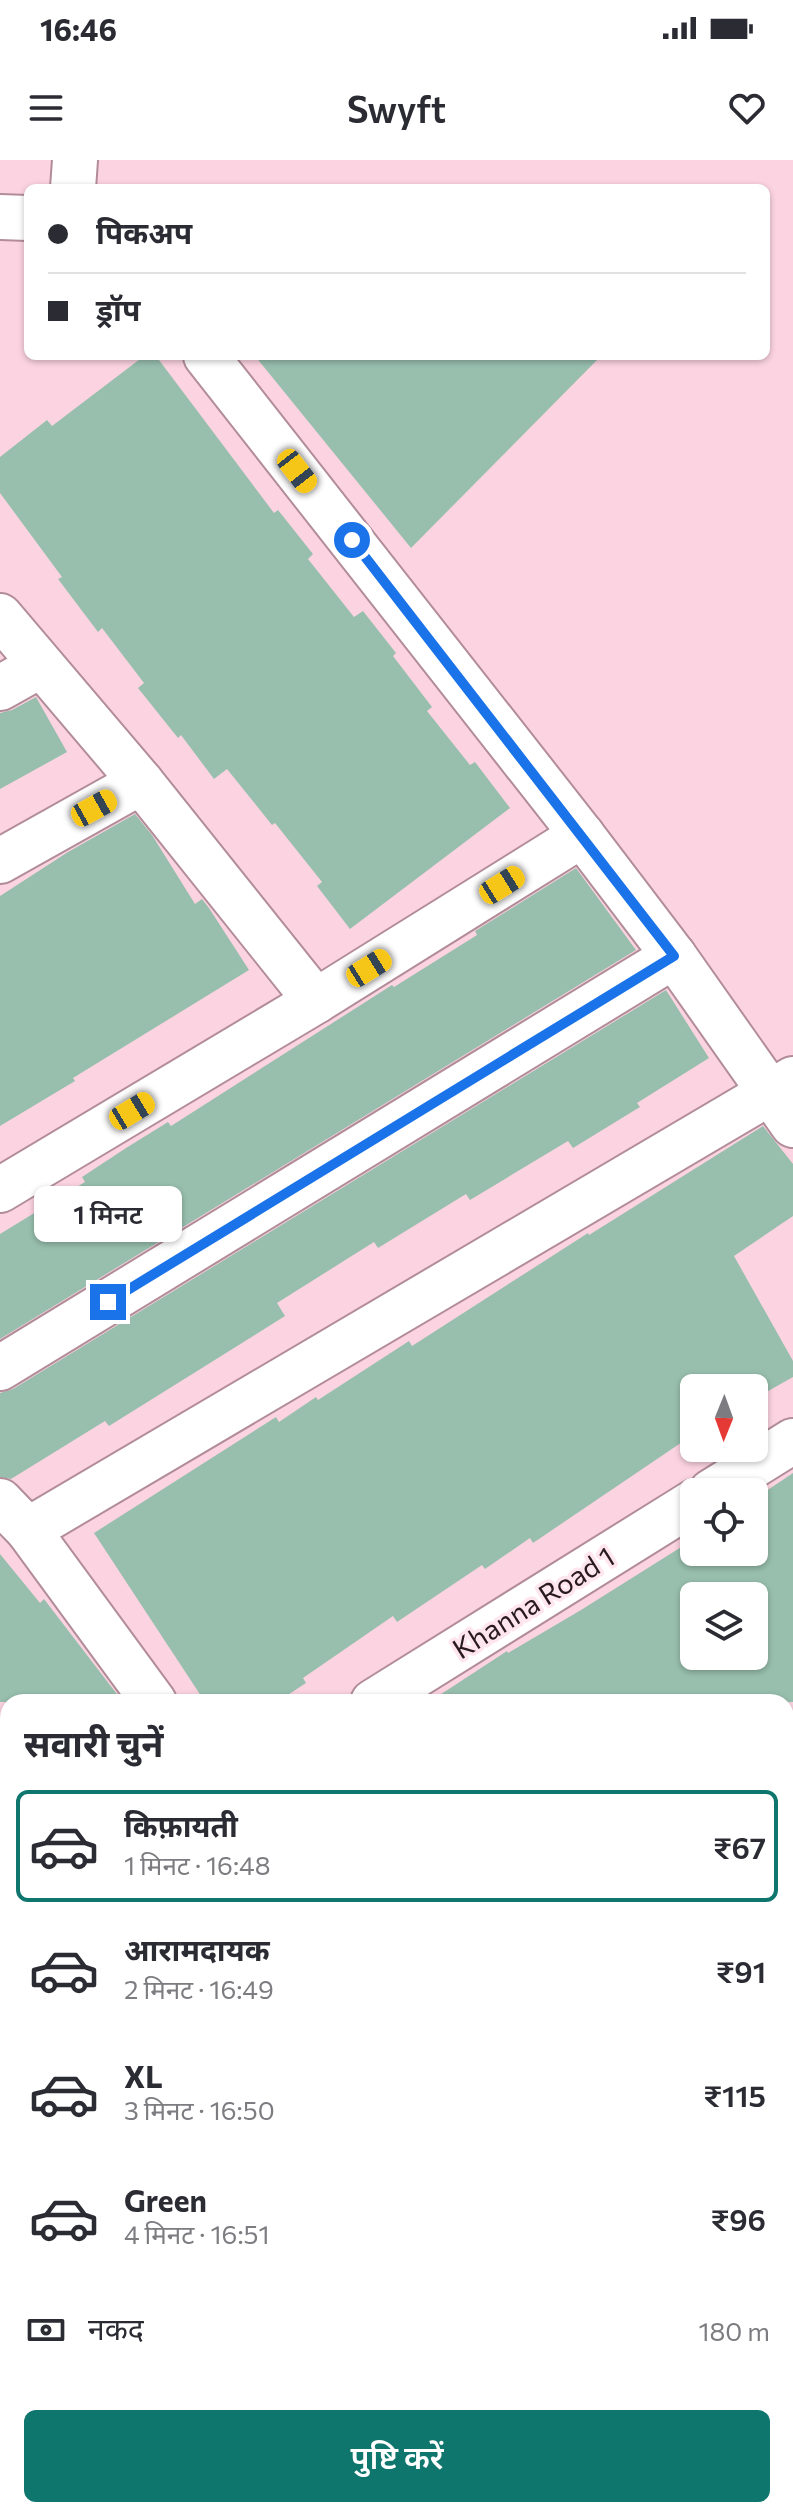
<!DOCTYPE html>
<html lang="hi">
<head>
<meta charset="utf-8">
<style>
  :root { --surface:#fff; --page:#f7f7f7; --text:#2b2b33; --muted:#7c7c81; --line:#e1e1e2; --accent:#0f766e }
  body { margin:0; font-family:Commissioner,"Noto Sans Devanagari",sans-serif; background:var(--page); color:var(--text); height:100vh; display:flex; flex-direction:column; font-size:30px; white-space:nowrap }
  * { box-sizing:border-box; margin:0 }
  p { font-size:26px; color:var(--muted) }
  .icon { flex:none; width:44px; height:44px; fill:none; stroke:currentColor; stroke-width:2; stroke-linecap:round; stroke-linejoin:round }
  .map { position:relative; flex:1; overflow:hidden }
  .details { position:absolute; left:0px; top:1534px; width:794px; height:824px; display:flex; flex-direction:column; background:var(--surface); border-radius:24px 24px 0 0; box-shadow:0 2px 6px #0004 }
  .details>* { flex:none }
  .top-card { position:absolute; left:24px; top:24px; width:746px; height:176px; border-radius:12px; box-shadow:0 2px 6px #0004; display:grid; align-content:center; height:176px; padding:0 24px; background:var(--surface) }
  .needle { width:52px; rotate:181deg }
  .buttons { position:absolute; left:680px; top:1214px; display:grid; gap:16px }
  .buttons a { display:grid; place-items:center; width:88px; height:88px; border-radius:12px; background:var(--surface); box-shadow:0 2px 6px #0004; font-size:40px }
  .end { position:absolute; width:36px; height:36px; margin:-18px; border:10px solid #1a73e8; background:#fff; box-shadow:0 0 0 4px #fff }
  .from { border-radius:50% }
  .bubble { position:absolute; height:56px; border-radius:12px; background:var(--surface); box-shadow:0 2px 6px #0004; font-size:26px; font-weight:600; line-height:56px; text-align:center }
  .car { position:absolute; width:24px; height:48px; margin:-24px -12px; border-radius:10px; box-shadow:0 0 6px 2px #0007; background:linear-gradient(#f5c518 24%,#345 0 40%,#f5c518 0 76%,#345 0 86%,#f5c518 0) }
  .top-card b { display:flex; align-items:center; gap:28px; height:76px; font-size:30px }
  .top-card b+b { border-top:2px solid var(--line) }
  .top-card i { width:20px; height:20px; background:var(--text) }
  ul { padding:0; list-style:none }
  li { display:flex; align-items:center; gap:24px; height:112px; margin:0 16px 12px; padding:0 8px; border:4px solid transparent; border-radius:12px }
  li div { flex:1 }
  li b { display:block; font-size:30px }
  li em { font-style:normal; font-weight:600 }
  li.active { border-color:var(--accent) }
  li>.icon { width:72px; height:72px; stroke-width:1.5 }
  h2 { padding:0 24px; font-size:36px; line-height:96px }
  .pay { display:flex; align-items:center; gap:20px; height:88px; padding:0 24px; font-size:30px }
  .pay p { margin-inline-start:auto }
  .cta { display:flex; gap:16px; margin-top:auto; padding:16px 24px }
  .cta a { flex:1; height:92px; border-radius:12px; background:var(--accent); color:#fff; font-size:32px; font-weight:600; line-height:92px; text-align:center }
  .status { display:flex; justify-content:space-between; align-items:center; height:56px; padding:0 40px; background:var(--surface); direction:ltr }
  .status svg { height:22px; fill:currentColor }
  header { display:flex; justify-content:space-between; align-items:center; height:104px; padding:0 24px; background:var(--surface); font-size:36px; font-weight:600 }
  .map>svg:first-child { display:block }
  .building { fill:#98bfae; fill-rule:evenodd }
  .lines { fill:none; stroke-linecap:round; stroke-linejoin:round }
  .minor-casing { stroke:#b28d99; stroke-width:48 }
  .minor { stroke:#fff; stroke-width:44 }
  .route { stroke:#1a73e8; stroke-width:10 }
  .labels { text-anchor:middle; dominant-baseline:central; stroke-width:7; stroke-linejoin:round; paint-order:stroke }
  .street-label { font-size:28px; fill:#291a1f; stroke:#ffe6ee }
</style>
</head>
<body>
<div class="status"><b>16:46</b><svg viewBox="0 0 49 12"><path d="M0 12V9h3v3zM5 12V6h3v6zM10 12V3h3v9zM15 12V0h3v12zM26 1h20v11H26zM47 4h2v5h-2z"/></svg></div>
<header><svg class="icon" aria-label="menu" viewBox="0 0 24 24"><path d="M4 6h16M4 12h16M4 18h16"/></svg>Swyft<svg class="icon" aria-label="heart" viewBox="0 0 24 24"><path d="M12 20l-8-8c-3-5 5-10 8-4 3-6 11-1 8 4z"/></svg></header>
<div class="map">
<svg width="793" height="2358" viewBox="0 0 793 2358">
  <rect width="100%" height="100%" fill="#fcd4e1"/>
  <g class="building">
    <polygon points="144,196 156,196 274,353 278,350 313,394 308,399 354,457 363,451 396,493 393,496 432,547 427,551 470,605 475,602 510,648 350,769 317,726 322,722 275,663 272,665 227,609 214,619 181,575 178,578 138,528 144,523 102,468 98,472 58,419 62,417 0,333 0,297 47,260 52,266"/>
    <polygon points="255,196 601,196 411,388"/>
    <polygon points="36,537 67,592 0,629 0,553 12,550"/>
    <polygon points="135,654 152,675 195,744 202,739 209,748 249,810 73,918 75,921 0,966 0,736 68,692"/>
    <polygon points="576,708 636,790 0,1179 0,1074 85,1022 82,1017 126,988 168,962 171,966 392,825 394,827 477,775 475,771"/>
    <polygon points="666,830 709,898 637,943 640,947 573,988 568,981 470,1040 466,1034 378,1088 374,1082 277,1143 285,1156 194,1213 109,1266 105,1261 11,1319 0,1317 0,1233 13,1229"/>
    <polygon points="763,966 793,1004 793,1056 734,1096 793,1201 793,1217 754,1239 754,1228 694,1228 694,1274 533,1383 530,1378 485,1409 482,1405 397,1462 393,1456 303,1518 306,1523 277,1542 205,1542 94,1373 276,1257 279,1262 316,1237 318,1240 409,1181 412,1186 588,1073 589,1075"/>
    <path d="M793 1313V1542H429L507 1491 508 1493 581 1450 694 1379V1392H754V1339ZM694 1436H754V1496H694Z"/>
    <polygon points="0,1394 40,1443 44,1439 123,1542 0,1542"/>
  </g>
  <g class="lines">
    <g class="minor-casing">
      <g id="minor">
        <polyline points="73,28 75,0"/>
        <polyline points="0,57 28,58"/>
        <polyline points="206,196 582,675 674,796 793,965"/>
        <polyline points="0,456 141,622 316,841"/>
        <polyline points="0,528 41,505"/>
        <polyline points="0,701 141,622"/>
        <polyline points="0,1030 316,841 582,675"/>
        <polyline points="0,1208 674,796"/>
        <polyline points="711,1332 793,1281"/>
        <polyline points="0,1341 28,1370 154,1542"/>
        <polyline points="28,1370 793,919"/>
        <polyline points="373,1542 694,1342"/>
        <polyline points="786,1667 793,1662"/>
        <polyline points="786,1833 793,1829"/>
        <polyline points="0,1890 8,1900"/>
        <polyline points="786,1975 793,1970"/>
        <polyline points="0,2078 8,2089"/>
        <polyline points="0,2314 8,2309"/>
        <polyline points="446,2350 451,2358"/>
      </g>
    </g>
    <use href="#minor" class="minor"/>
  </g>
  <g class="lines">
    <polyline class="route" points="108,1142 674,796 352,380"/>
  </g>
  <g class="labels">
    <g class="street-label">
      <text transform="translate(533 1442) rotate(-32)">Khanna Road 1</text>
    </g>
  </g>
</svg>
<div class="buttons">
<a><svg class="needle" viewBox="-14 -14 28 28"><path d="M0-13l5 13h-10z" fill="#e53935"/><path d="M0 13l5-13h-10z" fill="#7c7c81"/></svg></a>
<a><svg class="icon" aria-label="locate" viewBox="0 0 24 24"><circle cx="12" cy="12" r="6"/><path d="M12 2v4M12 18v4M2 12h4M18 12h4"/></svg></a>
<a><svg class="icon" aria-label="layers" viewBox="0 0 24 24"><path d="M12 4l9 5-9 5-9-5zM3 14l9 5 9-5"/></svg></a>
</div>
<i class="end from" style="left:352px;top:380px"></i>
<i class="end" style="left:108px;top:1142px"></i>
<div class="bubble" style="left:34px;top:1026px;width:148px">1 मिनट</div>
<i class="car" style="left:297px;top:311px;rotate:142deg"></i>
<i class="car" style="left:94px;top:648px;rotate:61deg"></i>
<i class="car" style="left:502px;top:725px;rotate:58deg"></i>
<i class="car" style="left:369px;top:808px;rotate:58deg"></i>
<i class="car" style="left:132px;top:951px;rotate:59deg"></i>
<div class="top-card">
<b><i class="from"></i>पिकअप</b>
<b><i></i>ड्रॉप</b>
</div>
<section class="details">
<h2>सवारी चुनें</h2>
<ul>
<li class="active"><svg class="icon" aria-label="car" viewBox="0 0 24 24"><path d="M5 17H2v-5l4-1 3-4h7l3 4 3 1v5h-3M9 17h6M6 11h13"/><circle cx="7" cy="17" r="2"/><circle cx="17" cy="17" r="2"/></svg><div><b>किफ़ायती</b><p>1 मिनट · 16:48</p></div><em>₹67</em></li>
<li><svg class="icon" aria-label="car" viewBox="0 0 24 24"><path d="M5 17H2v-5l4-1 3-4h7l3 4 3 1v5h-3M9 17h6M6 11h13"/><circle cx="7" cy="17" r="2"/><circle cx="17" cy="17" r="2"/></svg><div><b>आरामदायक</b><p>2 मिनट · 16:49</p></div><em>₹91</em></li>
<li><svg class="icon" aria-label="car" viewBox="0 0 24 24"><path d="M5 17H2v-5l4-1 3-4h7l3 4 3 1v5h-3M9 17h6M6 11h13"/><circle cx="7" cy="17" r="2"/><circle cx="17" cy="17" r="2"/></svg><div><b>XL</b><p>3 मिनट · 16:50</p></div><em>₹115</em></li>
<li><svg class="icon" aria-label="car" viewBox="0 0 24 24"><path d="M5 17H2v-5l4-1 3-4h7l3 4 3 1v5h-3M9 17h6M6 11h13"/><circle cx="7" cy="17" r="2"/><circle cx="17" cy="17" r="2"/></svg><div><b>Green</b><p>4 मिनट · 16:51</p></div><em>₹96</em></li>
</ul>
<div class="pay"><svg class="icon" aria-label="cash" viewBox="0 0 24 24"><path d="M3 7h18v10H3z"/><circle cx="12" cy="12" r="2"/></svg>नकद<p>180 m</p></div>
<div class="cta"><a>पुष्टि करें</a></div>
</section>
</div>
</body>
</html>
